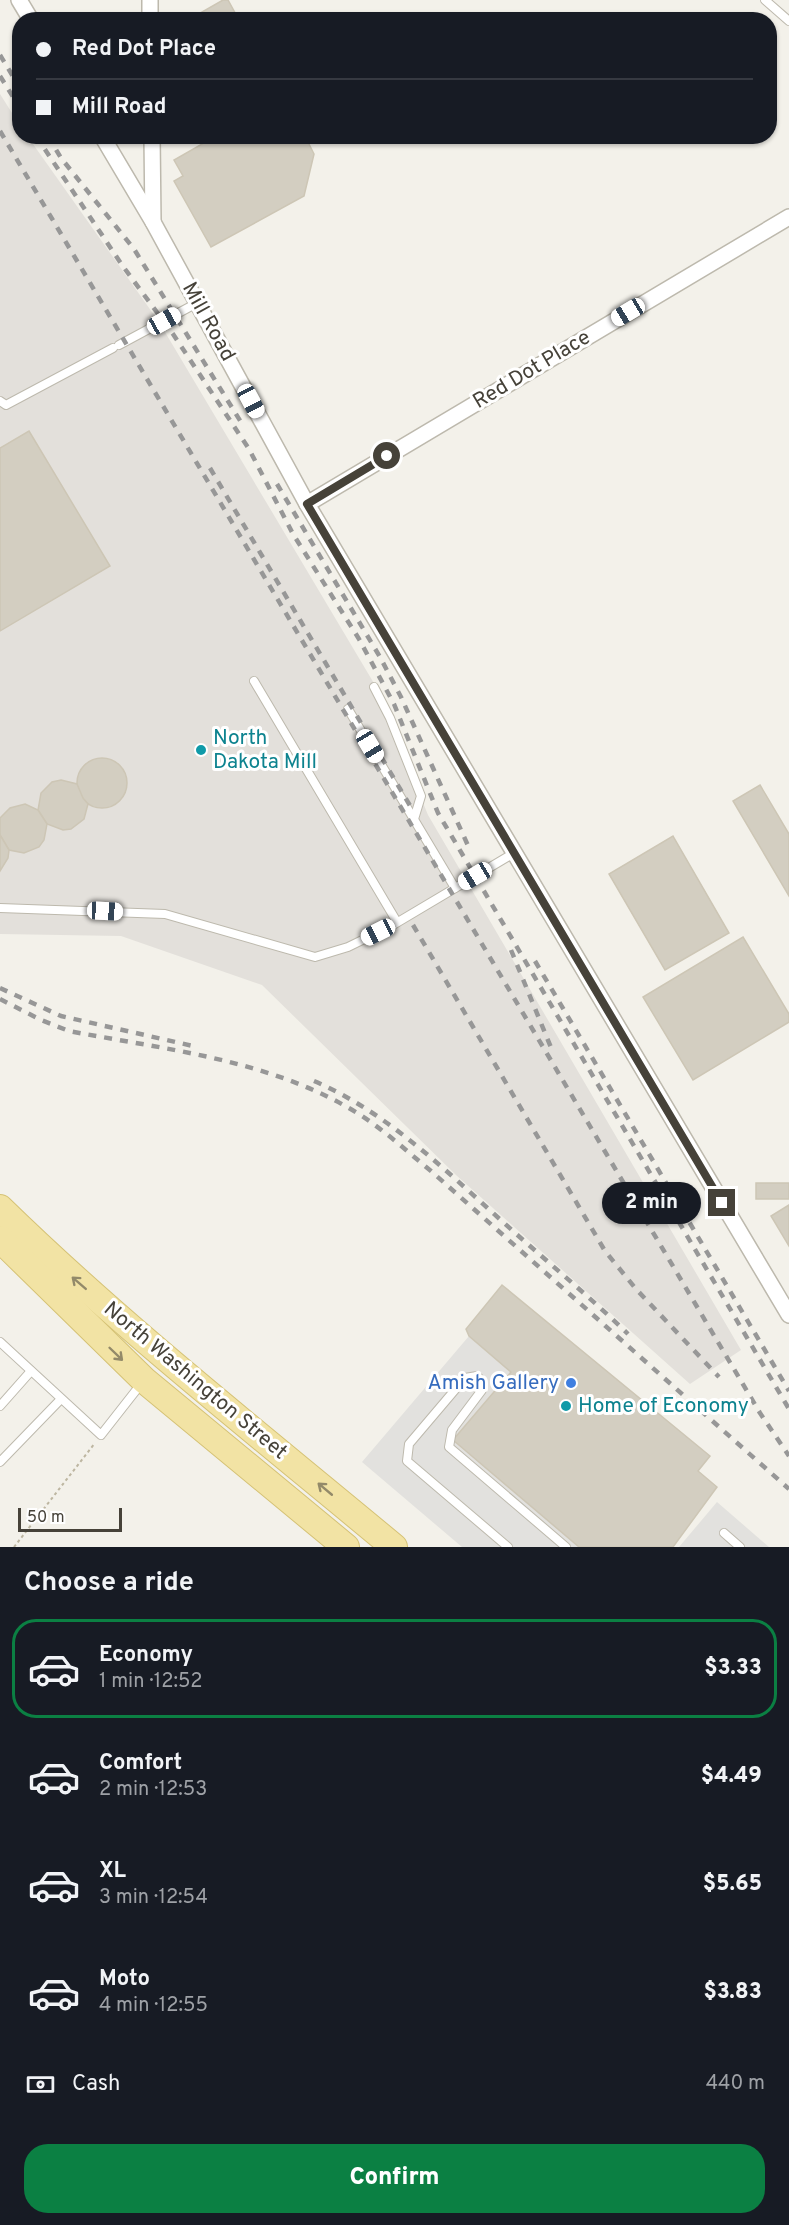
<!DOCTYPE html>
<html lang="en">
<head>
<meta charset="utf-8">
<style>
  :root { --surface:#171b24; --page:#20242c; --text:#f1f3f6; --muted:#9ea1a6; --line:#363941; --accent:#0b8043 }
  body { margin:0; font-family:Overpass,sans-serif; background:var(--page); color:var(--text); height:100vh; display:flex; flex-direction:column; font-size:22px; white-space:nowrap }
  * { box-sizing:border-box; margin:0 }
  p { font-size:20px; color:var(--muted) }
  .icon { flex:none; width:33px; height:33px; fill:none; stroke:currentColor; stroke-width:2; stroke-linecap:round; stroke-linejoin:round }
  .map { position:relative; height:1547px; overflow:hidden }
  .sheet { display:flex; flex-direction:column; background:var(--surface); flex:1 }
  .sheet>* { flex:none }
  .top-card { position:absolute; left:12px; top:12px; width:765px; height:132px; border-radius:24px; box-shadow:0 2px 4px #0004; display:grid; align-content:center; height:132px; padding:0 24px; background:var(--surface) }
  .scale { position:absolute; left:18px; bottom:15px; width:104px; box-sizing:border-box; padding-left:6px; border:3px solid #464239; border-top:0; font-size:16px; line-height:21px; white-space:nowrap; color:#464239; -webkit-text-stroke:4px #fff; paint-order:stroke }
  .end { position:absolute; width:27px; height:27px; margin:-14px; border:8px solid #464239; background:#fff; box-shadow:0 0 0 3px #fff }
  .from { border-radius:50% }
  .bubble { position:absolute; height:42px; border-radius:21px; background:var(--surface); box-shadow:0 2px 4px #0004; font-size:20px; font-weight:800; line-height:42px; text-align:center }
  .car { position:absolute; width:18px; height:36px; margin:-18px -9px; border-radius:8px; box-shadow:0 0 4px 2px #0007; background:linear-gradient(#fff 24%,#345 0 40%,#fff 0 76%,#345 0 86%,#fff 0) }
  .top-card b { display:flex; align-items:center; gap:21px; height:57px; font-size:22px }
  .top-card b+b { border-top:2px solid var(--line) }
  .top-card i { width:15px; height:15px; background:var(--text) }
  ul { padding:0; list-style:none }
  li { display:flex; align-items:center; gap:18px; height:99px; margin:0 12px 9px; padding:0 12px; border:3px solid transparent; border-radius:24px }
  li div { flex:1 }
  li b { display:block; font-size:22px }
  li em { font-style:normal; font-weight:800 }
  li.on { border-color:var(--accent) }
  li>.icon { width:54px; height:54px; stroke-width:1.5 }
  h2 { padding:0 24px; font-size:27px; line-height:72px }
  .pay { display:flex; align-items:center; gap:15px; height:66px; padding:0 24px; font-size:22px }
  .pay p { margin-inline-start:auto }
  .action { display:flex; gap:12px; margin-top:auto; padding:12px 24px }
  .action a { flex:1; height:69px; border-radius:24px; background:var(--accent); color:#fff; font-size:24px; font-weight:800; line-height:69px; text-align:center }
  .map>svg:first-child { display:block }
  .industrial { fill:#e3e0db }
  .parking { fill:#e2e1de }
  .building { fill:#d3cec1; stroke:#cdc6b5; stroke-width:1.5 }
  .lines { fill:none; stroke-linecap:round; stroke-linejoin:round }
  .lane-casing { stroke:#bdb9ad; stroke-width:10 }
  .street-casing { stroke:#bdb9ad; stroke-width:18 }
  .primary-casing { stroke:#d5c275; stroke-width:28 }
  .path { stroke:#bdb6a1; stroke-width:2; stroke-dasharray:3 3; stroke-linecap:butt }
  .lane { stroke:#fff; stroke-width:8 }
  .street { stroke:#fff; stroke-width:15 }
  .primary { stroke:#f2e3a4; stroke-width:26 }
  .rail { stroke:#979797; stroke-width:4.5; stroke-dasharray:8 8; stroke-linecap:butt }
  .oneway { stroke:#938a69 }
  .route { stroke:#464239; stroke-width:8 }
  .culture-dot { fill:#0f9aa8; stroke:#fff; stroke-width:2 }
  .shop-dot { fill:#3f7fe0; stroke:#fff; stroke-width:2 }
  .labels { text-anchor:middle; dominant-baseline:central; stroke-width:6; stroke-linejoin:round; paint-order:stroke }
  .street-label { font-size:21px; fill:#464239; stroke:#fff }
  .culture-label { font-size:21px; fill:#0d838f; stroke:#fff; text-anchor:start }
  .shop-label { font-size:21px; fill:#366cbe; stroke:#fff; text-anchor:end }
</style>
</head>
<body>
<div class="map">
<svg width="789" height="1547" viewBox="0 0 789 1547">
  <rect width="100%" height="100%" fill="#f3f1ea"/>
  <polygon class="industrial" points="0,94 19,124 20,136 28,137 159,322 375,685 428,815 741,1350 690,1384 456,1175 262,985 121,936 0,934"/>
  <g class="parking">
    <polygon points="469,1336 511,1372 453,1440 579,1547 462,1547 362,1462"/>
    <polygon points="717,1502 769,1547 679,1547"/>
  </g>
  <g class="building">
    <polygon points="223,0 228,0 239,20 188,20"/>
    <polygon points="216,136 305,136 314,154 304,196 211,247 174,181 183,176 174,160"/>
    <polygon points="29,431 110,566 0,631 0,448"/>
    <circle cx="102" cy="783" r="25"/>
    <polygon points="61,780 77,784 83,798 88,804 84,819 71,829 63,830 47,824 38,810 41,793 52,782"/>
    <polygon points="760,785 789,834 789,896 733,801"/>
    <polygon points="25,804 38,810 47,824 44,840 39,847 24,853 9,850 0,835 0,818 10,808"/>
    <polygon points="0,835 9,850 8,858 0,871"/>
    <polygon points="673,836 729,933 665,970 609,874"/>
    <polygon points="743,937 789,1014 789,1022 693,1080 643,997"/>
    <rect x="756" y="1183" width="33" height="16"/>
    <polygon points="789,1205 789,1246 771,1216"/>
    <polygon points="502,1285 710,1456 698,1471 717,1487 673,1547 579,1547 453,1440 511,1372 469,1336 466,1329"/>
  </g>
  <g class="lines">
    <g class="lane-casing">
      <g id="lane">
        <polyline points="765,0 789,21"/>
        <polyline points="119,345 197,303"/>
        <polyline points="0,401 6,405 113,348"/>
        <polyline points="254,681 397,922"/>
        <polyline points="374,687 390,718 421,796 414,819"/>
        <polyline points="348,709 455,888"/>
        <polyline points="0,908 165,914 315,957 348,947 393,925 514,853"/>
        <polyline points="0,1342 101,1435 141,1384"/>
        <polyline points="0,1406 31,1371"/>
        <polyline points="0,1462 61,1399"/>
        <polyline points="724,1533 740,1547"/>
        <polyline points="508,1547 407,1461 409,1444 465,1378 477,1376 482,1381 482,1390 452,1430 449,1447 566,1547"/>
      </g>
    </g>
    <g class="street-casing">
      <g id="street">
        <polyline points="19,0 31,20"/>
        <polyline points="150,0 150,20"/>
        <polyline points="102,136 153,222 307,504 789,1315"/>
        <polyline points="152,136 153,222"/>
        <polyline points="307,504 789,217"/>
      </g>
    </g>
    <g class="primary-casing">
      <g id="primary">
        <path d="M0 1208C124 1329 261 1436 394 1547"/>
        <polyline points="0,1239 144,1380 346,1547"/>
      </g>
    </g>
    <polyline class="path" points="14,1547 95,1443"/>
    <use href="#lane" class="lane"/>
    <use href="#street" class="street"/>
    <use href="#primary" class="primary"/>
    <g class="rail">
      <polyline points="0,55 20,88"/>
      <polyline points="0,76 20,108"/>
      <polyline points="0,131 760,1413 789,1456"/>
      <polyline points="36,136 122,265 173,334 249,449 293,534 359,639 394,704 438,813 789,1409"/>
      <polyline points="48,136 61,158 134,249 244,427"/>
      <polyline points="210,468 412,809"/>
      <polyline points="277,484 380,657 401,697 470,850"/>
      <polyline points="413,925 605,1251 636,1289 719,1377"/>
      <polyline points="511,950 552,1050"/>
      <polyline points="535,961 789,1391"/>
      <polyline points="0,988 61,1016 193,1046"/>
      <path d="M0 999 41 1020 69 1031C163 1049 263 1059 347 1107 378 1124 404 1149 431 1171L789 1489"/>
      <path d="M314 1081C391 1114 451 1176 513 1231 551 1265 591 1298 628 1334"/>
    </g>
  </g>
  <defs><path id="oneway-shaft" d="M-6 0H5M1.5-3L5.5 0L1.5 3" fill="none" stroke-width="1.6" stroke-linecap="round" stroke-linejoin="round" transform="scale(1.5)"/></defs>
  <g class="oneway">
    <use href="#oneway-shaft" transform="translate(79 1283) rotate(-139)"/>
    <use href="#oneway-shaft" transform="translate(116 1354) rotate(44)"/>
    <use href="#oneway-shaft" transform="translate(325 1489) rotate(-140)"/>
  </g>
  <g class="lines">
    <polyline class="route" points="387,456 307,504 722,1203"/>
  </g>
  <g class="culture-dot">
    <circle cx="201" cy="750" r="6"/>
    <circle cx="566" cy="1406" r="6"/>
  </g>
  <circle class="shop-dot" cx="571" cy="1383" r="6"/>
  <g class="labels">
    <g class="street-label">
      <text transform="translate(208 322) rotate(61)">Mill Road</text>
      <text transform="translate(532 370) rotate(-31)">Red Dot Place</text>
      <text transform="translate(195 1381) rotate(40)">North Washington Street</text>
    </g>
    <g class="culture-label">
      <text x="213" y="738">North<tspan x="213" dy="24">Dakota Mill</tspan></text>
      <text x="578" y="1406">Home of Economy</text>
    </g>
    <g class="shop-label">
      <text x="559" y="1383">Amish Gallery</text>
    </g>
  </g>
</svg>
<div class="scale">50 m</div>
<i class="end from" style="left:387px;top:456px"></i>
<i class="end" style="left:722px;top:1203px"></i>
<div class="bubble" style="left:602px;top:1182px;width:99px">2 min</div>
<i class="car" style="left:628px;top:312px;rotate:239deg"></i>
<i class="car" style="left:164px;top:321px;rotate:61deg"></i>
<i class="car" style="left:251px;top:401px;rotate:152deg"></i>
<i class="car" style="left:370px;top:746px;rotate:149deg"></i>
<i class="car" style="left:475px;top:876px;rotate:239deg"></i>
<i class="car" style="left:105px;top:911px;rotate:93deg"></i>
<i class="car" style="left:378px;top:932px;rotate:243deg"></i>
<div class="top-card">
<b><i class="from"></i>Red Dot Place</b>
<b><i></i>Mill Road</b>
</div>
</div>
<section class="sheet">
<h2>Choose a ride</h2>
<ul>
<li class="on"><svg class="icon" aria-label="car" viewBox="0 0 24 24"><path d="M5 17H2v-5l4-1 3-4h7l3 4 3 1v5h-3M9 17h6M6 11h13"/><circle cx="7" cy="17" r="2"/><circle cx="17" cy="17" r="2"/></svg><div><b>Economy</b><p>1 min · 12:52</p></div><em>$3.33</em></li>
<li><svg class="icon" aria-label="car" viewBox="0 0 24 24"><path d="M5 17H2v-5l4-1 3-4h7l3 4 3 1v5h-3M9 17h6M6 11h13"/><circle cx="7" cy="17" r="2"/><circle cx="17" cy="17" r="2"/></svg><div><b>Comfort</b><p>2 min · 12:53</p></div><em>$4.49</em></li>
<li><svg class="icon" aria-label="car" viewBox="0 0 24 24"><path d="M5 17H2v-5l4-1 3-4h7l3 4 3 1v5h-3M9 17h6M6 11h13"/><circle cx="7" cy="17" r="2"/><circle cx="17" cy="17" r="2"/></svg><div><b>XL</b><p>3 min · 12:54</p></div><em>$5.65</em></li>
<li><svg class="icon" aria-label="car" viewBox="0 0 24 24"><path d="M5 17H2v-5l4-1 3-4h7l3 4 3 1v5h-3M9 17h6M6 11h13"/><circle cx="7" cy="17" r="2"/><circle cx="17" cy="17" r="2"/></svg><div><b>Moto</b><p>4 min · 12:55</p></div><em>$3.83</em></li>
</ul>
<div class="pay"><svg class="icon" aria-label="cash" viewBox="0 0 24 24"><path d="M3 7h18v10H3z"/><circle cx="12" cy="12" r="2"/></svg>Cash<p>440 m</p></div>
<div class="action"><a>Confirm</a></div>
</section>
</body>
</html>
